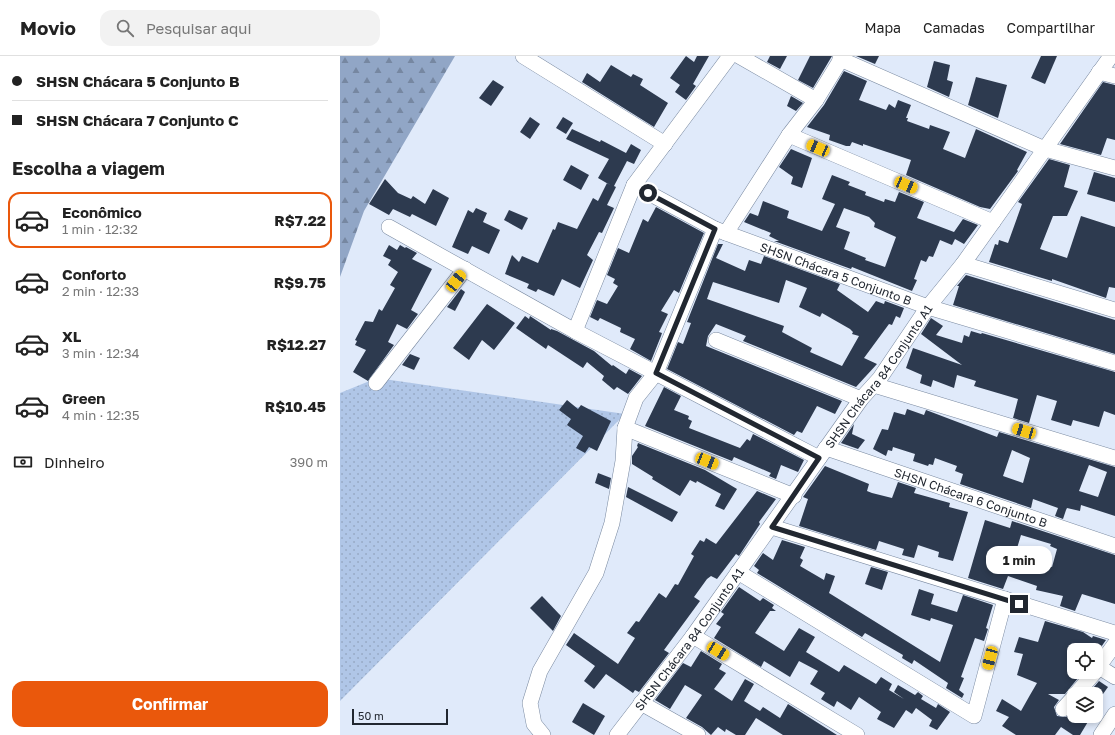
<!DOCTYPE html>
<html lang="pt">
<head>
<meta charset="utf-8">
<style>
  :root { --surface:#fff; --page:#f2f2f2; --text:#222; --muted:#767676; --line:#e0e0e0; --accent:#ea580c }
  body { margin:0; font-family:"Golos Text",sans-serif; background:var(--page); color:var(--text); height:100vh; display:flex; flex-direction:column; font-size:15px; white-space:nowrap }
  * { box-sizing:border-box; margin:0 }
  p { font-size:13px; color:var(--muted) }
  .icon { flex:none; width:22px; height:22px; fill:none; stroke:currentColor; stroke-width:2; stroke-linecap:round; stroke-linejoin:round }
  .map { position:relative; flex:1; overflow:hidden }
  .drawer { display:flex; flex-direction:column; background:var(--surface); width:340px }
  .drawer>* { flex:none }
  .hud { display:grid; align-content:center; height:88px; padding:0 12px; background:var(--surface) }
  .tools { position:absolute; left:727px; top:587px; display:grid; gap:8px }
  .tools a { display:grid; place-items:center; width:36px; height:36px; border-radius:8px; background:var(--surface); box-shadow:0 2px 6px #0003; font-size:20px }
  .scale { position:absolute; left:12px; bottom:10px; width:96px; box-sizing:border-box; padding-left:4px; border:2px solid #212730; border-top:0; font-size:11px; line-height:14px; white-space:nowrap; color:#212730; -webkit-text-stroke:3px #e0eafa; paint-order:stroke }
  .end { position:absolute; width:18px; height:18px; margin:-9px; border:5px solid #212730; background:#fff; box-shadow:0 0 0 2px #fff }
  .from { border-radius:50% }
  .bubble { position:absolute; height:28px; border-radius:12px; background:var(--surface); box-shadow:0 2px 6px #0003; font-size:13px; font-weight:700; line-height:28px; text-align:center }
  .car { position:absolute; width:12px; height:24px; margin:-12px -6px; border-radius:5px; box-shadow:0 0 3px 1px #0007; background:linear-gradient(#f5c518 24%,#345 0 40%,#f5c518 0 76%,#345 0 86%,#f5c518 0) }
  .hud b { display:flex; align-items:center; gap:14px; height:38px; font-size:15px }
  .hud b+b { border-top:1px solid var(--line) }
  .hud i { width:10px; height:10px; background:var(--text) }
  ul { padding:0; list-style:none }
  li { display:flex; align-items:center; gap:12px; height:56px; margin:0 8px 6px; padding:0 4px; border:2px solid transparent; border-radius:12px }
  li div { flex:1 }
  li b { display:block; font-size:15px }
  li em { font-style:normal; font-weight:700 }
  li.active { border-color:var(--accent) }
  li>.icon { width:36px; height:36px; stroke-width:1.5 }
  h2 { padding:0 12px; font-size:18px; line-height:48px }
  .pay { display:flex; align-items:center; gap:10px; height:44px; padding:0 12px; font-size:15px }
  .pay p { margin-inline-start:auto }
  .button { display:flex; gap:8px; margin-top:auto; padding:8px 12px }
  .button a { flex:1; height:46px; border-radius:12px; background:var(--accent); color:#fff; font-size:16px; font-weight:700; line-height:46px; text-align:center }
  header { display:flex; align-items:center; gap:24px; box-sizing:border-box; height:56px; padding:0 20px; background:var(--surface); border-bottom:1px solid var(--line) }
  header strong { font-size:19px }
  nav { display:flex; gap:22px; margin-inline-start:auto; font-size:14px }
  .search { width:280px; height:36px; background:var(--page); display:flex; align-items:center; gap:10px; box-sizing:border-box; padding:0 14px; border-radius:12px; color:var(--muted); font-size:15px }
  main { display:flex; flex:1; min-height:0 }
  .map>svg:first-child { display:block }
  .green { fill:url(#green-dots) }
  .forest { fill:url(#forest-firs) }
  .building { fill:#2d3a4f; fill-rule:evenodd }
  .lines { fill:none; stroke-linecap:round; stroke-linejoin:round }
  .minor-casing { stroke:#7989a0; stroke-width:16 }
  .minor { stroke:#fff; stroke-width:15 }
  .route { stroke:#212730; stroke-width:5 }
  .labels { text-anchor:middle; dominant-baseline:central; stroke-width:4; stroke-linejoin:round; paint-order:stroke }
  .street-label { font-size:12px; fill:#212730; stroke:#e0eafa }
</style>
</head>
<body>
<header>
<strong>Movio</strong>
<div class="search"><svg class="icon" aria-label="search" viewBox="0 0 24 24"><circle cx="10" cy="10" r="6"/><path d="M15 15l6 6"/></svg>Pesquisar aqui</div>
<nav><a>Mapa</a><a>Camadas</a><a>Compartilhar</a></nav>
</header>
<main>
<section class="drawer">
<div class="hud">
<b><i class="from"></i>SHSN Chácara 5 Conjunto B</b>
<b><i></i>SHSN Chácara 7 Conjunto C</b>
</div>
<h2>Escolha a viagem</h2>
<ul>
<li class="active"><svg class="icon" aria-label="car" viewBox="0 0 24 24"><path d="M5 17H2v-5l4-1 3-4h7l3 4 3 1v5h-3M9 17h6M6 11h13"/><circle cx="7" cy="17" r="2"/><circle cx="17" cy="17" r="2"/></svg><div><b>Econômico</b><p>1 min · 12:32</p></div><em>R$7.22</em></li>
<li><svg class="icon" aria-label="car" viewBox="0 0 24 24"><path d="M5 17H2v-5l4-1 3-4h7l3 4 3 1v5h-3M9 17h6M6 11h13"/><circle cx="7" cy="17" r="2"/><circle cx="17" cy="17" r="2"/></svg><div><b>Conforto</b><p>2 min · 12:33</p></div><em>R$9.75</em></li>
<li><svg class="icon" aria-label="car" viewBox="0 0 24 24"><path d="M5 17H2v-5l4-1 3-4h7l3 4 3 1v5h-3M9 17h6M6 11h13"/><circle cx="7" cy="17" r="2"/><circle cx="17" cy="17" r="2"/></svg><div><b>XL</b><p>3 min · 12:34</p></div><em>R$12.27</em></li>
<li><svg class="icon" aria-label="car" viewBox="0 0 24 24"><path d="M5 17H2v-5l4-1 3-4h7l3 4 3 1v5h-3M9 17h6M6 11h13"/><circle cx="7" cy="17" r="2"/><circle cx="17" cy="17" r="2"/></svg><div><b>Green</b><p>4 min · 12:35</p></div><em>R$10.45</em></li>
</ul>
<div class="pay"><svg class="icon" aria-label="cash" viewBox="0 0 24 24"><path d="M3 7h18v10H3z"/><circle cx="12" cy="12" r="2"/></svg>Dinheiro<p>390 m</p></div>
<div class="button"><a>Confirmar</a></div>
</section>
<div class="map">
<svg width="775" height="679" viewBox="0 0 775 679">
  <defs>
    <pattern id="green-dots" width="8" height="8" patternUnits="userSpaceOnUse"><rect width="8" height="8" fill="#b0c6e7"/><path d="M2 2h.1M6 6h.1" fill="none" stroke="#97aac6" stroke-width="1.8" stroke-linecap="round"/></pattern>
    <pattern id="forest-firs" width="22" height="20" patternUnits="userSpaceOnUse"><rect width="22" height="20" fill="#91a6c6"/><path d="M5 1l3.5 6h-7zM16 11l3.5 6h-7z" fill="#7687a1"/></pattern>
  </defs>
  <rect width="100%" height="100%" fill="#e0eafa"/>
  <polygon class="green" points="37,322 285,358 0,645 0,337"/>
  <polygon class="forest" points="0,0 115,0 24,155 0,221"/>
  <g class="building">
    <polygon points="346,0 354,6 357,0 369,0 353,28 356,30 346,44 335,36 340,29 330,22"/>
    <polygon points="430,0 447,0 440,13 427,6"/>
    <polygon points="470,0 492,0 473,32 458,24"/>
    <polygon points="516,0 539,0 535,8"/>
    <polygon points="701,0 717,0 705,28 691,22"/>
    <polygon points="594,5 610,9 607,24 613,26 609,41 587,31"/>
    <polygon points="271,9 291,21 293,18 303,23 300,29 328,47 314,71 242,26 247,17 260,26"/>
    <polygon points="504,15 527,25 519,44 546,54 549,48 555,52 558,44 571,49 566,62 568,62 567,65 589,73 590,69 610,76 603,93 625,102 636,73 687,96 677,114 678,115 650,153 640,151 566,119 571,104 523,88 523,90 512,86 510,90 506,90 489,84 490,79 467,71 484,49"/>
    <polygon points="636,21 667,29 658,62 628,49"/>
    <polygon points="153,24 164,31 151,50 139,42"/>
    <polygon points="763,26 775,29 775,84 767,82 761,99 720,88"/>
    <polygon points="451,40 463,47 456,55 447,50"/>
    <polygon points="190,61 200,68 190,83 180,76"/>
    <polygon points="223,61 233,67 226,78 216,72"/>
    <polygon points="232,73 260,86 261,84 286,97 291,88 301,94 294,108 287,105 274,130 276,131 267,149 274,152 262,177 259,176 247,199 253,204 240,232 222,223 214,240 198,233 196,236 187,232 189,228 165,218 172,199 179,206 182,200 198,207 213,173 215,174 218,166 237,173 253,142 258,145 267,127 270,129 258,122 269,103 226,83"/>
    <polygon points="451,93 472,102 462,132 451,128 453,121 439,111"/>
    <polygon points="709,103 730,109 724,131 738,135 727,160 713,160 700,193 727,202 741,160 775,171 775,232 769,231 766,242 712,223 712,225 649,206 655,188 658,189 659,184 668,187 682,148 678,146"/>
    <polygon points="231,109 249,119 241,134 223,124"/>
    <polygon points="754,116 775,122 775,146 747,138"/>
    <path d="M492 119 510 126 508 129 526 136 525 139 544 146 545 143 555 146 559 136 584 146 577 162 614 176 623 163 638 169 624 188 615 183 612 189 600 184 593 201 589 200 586 206 581 204 574 223 577 224 572 235 512 211 511 213 434 185H439L429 180 431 177 404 166 410 157 418 160 423 145 449 155 447 162 482 175 495 148 482 143ZM504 152 529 161 535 167 534 171 556 181 545 211 525 204 526 202 504 193 510 176 496 171Z"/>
    <polygon points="45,123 58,137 71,143 73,140 85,148 93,133 109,142 96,170 72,158 70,161 53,153 49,159 29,148"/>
    <polygon points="316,151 364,177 339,237 334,234 321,255 328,258 319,276 322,277 321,280 311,305 290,293 295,283 280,276 281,272 260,262 258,265 250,261 257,244 267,248 278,230 273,227 275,223 267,219 278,192 289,197 303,163 308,166"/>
    <polygon points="136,152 147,157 143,166 160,174 149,198 132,190 128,198 112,191 128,154 133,157"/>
    <polygon points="169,154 188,162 182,174 164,164"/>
    <path d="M378 188H383L376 202 405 215 409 204 421 208 424 200 500 228 497 234 528 256 536 245 544 248 545 245 564 252 560 262 556 260 552 269 549 268 524 302 537 308 516 331 403 285 406 280 376 268 368 280 366 290 502 345 495 358 477 350 462 377 457 375 454 379 327 313 338 286 343 288 351 267 347 266ZM446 224 467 232 459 251 480 261 482 257 510 273 513 276 512 278 519 280 502 310 470 296 472 292 442 276 444 270 367 243 373 226 439 247Z"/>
    <polygon points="49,189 57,194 60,189 65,192 66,191 77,197 72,203 92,213 71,254 78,258 67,273 57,268 48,286 54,289 28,325 13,316 26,294 15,289 17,285 15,284 25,265 33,266 39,253 42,255 55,232 50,229 58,216 48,209 51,204 43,200"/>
    <polygon points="626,219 775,264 775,298 613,249 619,230 617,230"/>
    <polygon points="121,233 125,236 115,255 107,251"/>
    <polygon points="147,248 175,267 154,294 142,284 129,304 113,292"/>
    <polygon points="185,260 189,263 190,260 211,274 211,273 217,275 254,295 272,310 273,309 286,318 289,313 302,320 288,338 277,331 274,334 262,324 264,320 247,306 243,312 208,289 206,293 176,272"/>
    <polygon points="591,262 603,270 596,279 622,287 624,279 629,281 631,275 641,278 642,277 775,316 775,359 764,355 759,371 733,364 731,370 711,364 717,345 697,339 689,367 673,362 678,343 634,330 636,325 617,319 614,332 593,324 591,331 580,327 582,319 566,312 573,292 622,309 581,278"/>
    <polygon points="70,298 80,302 74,314 62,309"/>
    <polygon points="324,331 341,340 334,354 349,360 348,363 352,365 349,372 400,392 407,383 410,385 413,378 464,404 458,416 441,409 436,423 429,420 431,417 394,401 392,405 305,370"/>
    <polygon points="227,344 238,353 241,349 271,365 257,395 249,391 245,397 236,392 243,380 227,369 231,363 219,354"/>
    <path d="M567 353 584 359 586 354 657 381 659 376 775 411V460L741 449 740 455 727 452 726 454 722 453 726 454 723 463 715 460 718 452 693 443 691 452 620 428 623 418 615 415 617 410 595 402 593 409 589 408 588 410 573 405 575 398 553 391 552 395 548 394 546 400 533 393 542 373 548 374 554 356 565 359ZM672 394 690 402 683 427 663 420ZM749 409 767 416 758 441 739 435Z"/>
    <polygon points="514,368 512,378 525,384 518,393 501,387"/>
    <polygon points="298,387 365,414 397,433 384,454 375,450 381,438 357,425 356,427 350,424 340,440 312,423 313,421 292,408 292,400 298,391 297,390"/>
    <polygon points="485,410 529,428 527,435 532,437 552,442 558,426 576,432 574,437 610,447 609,451 628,456 613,505 598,501 599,496 578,489 574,502 562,499 564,493 539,485 536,494 459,470 468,443 463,441"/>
    <polygon points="258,417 271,422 269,433 255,427"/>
    <polygon points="288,431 338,456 332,466 286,441"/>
    <polygon points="417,435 436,443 419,466 420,468 399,500 396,498 377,523 371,520 367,523 354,541 360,545 324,594 329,597 299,636 295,634 293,637 266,618 254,633 244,625 255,610 226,589 234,577 278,608 295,582 287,577 296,565 299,566 319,537 326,542 335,528 338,529 354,500 351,498 360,484 364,486 366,482 376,488"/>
    <path d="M645 464 670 472 672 465 775 499V548L742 538 735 555 720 550 723 540 696 534 697 530 668 520 663 533 628 522ZM681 479 711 488 710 490 717 493 712 511 698 507 697 510 674 502Z"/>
    <polygon points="442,484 465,491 460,502 463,504 460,510 484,524 486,517 495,520 489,537 600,606 613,569 591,562 590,565 571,559 579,533 594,538 591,548 617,556 623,539 653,549 646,572 648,573 644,585 635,582 621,621 624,622 619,634 624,638 622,642 606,632 608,627 574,604 572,608 562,602 563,599 525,577 522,581 417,517 419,514 414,510 423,497 433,504"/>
    <polygon points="531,511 548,516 542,534 525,528"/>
    <polygon points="399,531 420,545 423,542 434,549 432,552 436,555 430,555 415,577 444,595 459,572 475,581 466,596 499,616 504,609 536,628 541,621 552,628 549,634 564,643 554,636 558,629 575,639 578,636 583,640 581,643 596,652 598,648 610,656 597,674 589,670 592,664 576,652 572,658 566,654 554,672 537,663 541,656 519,641 511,654 497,645 494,651 481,643 485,637 470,628 478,615 459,605 450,621 424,605 421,611 374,582 381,571 376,568 384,558 381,556"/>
    <polygon points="202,540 221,560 213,575 190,552"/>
    <polygon points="705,565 743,576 752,582 753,580 766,584 759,594 734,594 734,616 743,616 725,638 708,638 719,644 714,651 717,660 726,661 734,654 734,660 743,660 749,664 740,679 733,679 721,671 715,679 676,679 662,670 669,661 656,655 662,643 681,655 690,639 697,627 677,619 683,598 674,596 679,581 698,586"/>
    <polygon points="361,595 382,608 379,613 386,617 374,633 392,645 405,623 414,628 404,645 420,655 423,651 440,662 448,648 497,679 443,679 416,662 405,679 396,679 386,673 385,676 378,671 371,679 362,671 346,662 362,639 345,629 330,653 315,644 343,607 351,611"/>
    <polygon points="759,625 768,631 763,638 748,638"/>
    <polygon points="243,647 265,660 254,679 232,666"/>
  </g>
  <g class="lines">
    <g class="minor-casing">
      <g id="minor">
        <polyline points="183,0 325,88"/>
        <polyline points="399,0 476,44"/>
        <polyline points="500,3 705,93 775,112"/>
        <polyline points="759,16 775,20"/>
        <polyline points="449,79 653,166"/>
        <path id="s1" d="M294 129 375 173 588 251 775 307"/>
        <polyline points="49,171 235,275 479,402"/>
        <polyline points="386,177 449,79 476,44 503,0"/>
        <polyline points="623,208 775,254"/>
        <polyline points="235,275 294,129 390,0"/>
        <polyline points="376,284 521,343"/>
        <polyline points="36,327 125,213"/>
        <polyline points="534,329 775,402"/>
        <polyline points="285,372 454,440"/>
        <path id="s2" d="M486 392 775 490"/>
        <polyline points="432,471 775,577"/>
        <polyline points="398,516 634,660 665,543"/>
        <polyline points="353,580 517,679"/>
        <polyline points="759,611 775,621"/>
        <polyline points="756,614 775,588"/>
        <polyline points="736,638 755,616"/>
        <polyline points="301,647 358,679"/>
        <polyline points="723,653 734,641"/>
        <polyline points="203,679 194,668 190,647 200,615 256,517 272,467 283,405 285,372 296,342 316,317 375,173"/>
        <path id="s3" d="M277 679 353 580 521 343 540 322 588 251 623 208 771 0"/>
        <polyline points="761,679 775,658"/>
      </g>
    </g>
    <use href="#minor" class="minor"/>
  </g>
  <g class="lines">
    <polyline class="route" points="308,137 375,173 316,317 479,402 432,471 679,548"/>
  </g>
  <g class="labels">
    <g class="street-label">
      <text stroke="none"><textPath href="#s1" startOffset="221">SHSN Chácara 5 Conjunto B</textPath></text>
      <text stroke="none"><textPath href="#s3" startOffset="444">SHSN Chácara 84 Conjunto A1</textPath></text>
      <text stroke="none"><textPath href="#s2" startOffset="153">SHSN Chácara 6 Conjunto B</textPath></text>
      <text stroke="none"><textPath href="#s3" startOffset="120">SHSN Chácara 84 Conjunto A1</textPath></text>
    </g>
  </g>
</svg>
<div class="tools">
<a><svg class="icon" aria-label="locate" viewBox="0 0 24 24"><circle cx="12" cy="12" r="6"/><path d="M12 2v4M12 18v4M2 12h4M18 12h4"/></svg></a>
<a><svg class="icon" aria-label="layers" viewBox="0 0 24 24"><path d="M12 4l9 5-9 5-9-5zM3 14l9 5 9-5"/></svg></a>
</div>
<div class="scale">50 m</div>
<i class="end from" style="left:308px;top:137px"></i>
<i class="end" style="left:679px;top:548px"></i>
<div class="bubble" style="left:646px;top:490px;width:66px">1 min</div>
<i class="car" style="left:478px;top:92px;rotate:293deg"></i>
<i class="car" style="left:566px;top:129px;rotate:113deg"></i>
<i class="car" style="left:116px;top:225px;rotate:38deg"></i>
<i class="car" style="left:684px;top:375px;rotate:287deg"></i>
<i class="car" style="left:367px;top:405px;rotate:112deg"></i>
<i class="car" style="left:378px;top:595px;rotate:121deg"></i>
<i class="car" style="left:650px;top:602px;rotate:195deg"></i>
</div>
</main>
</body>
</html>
